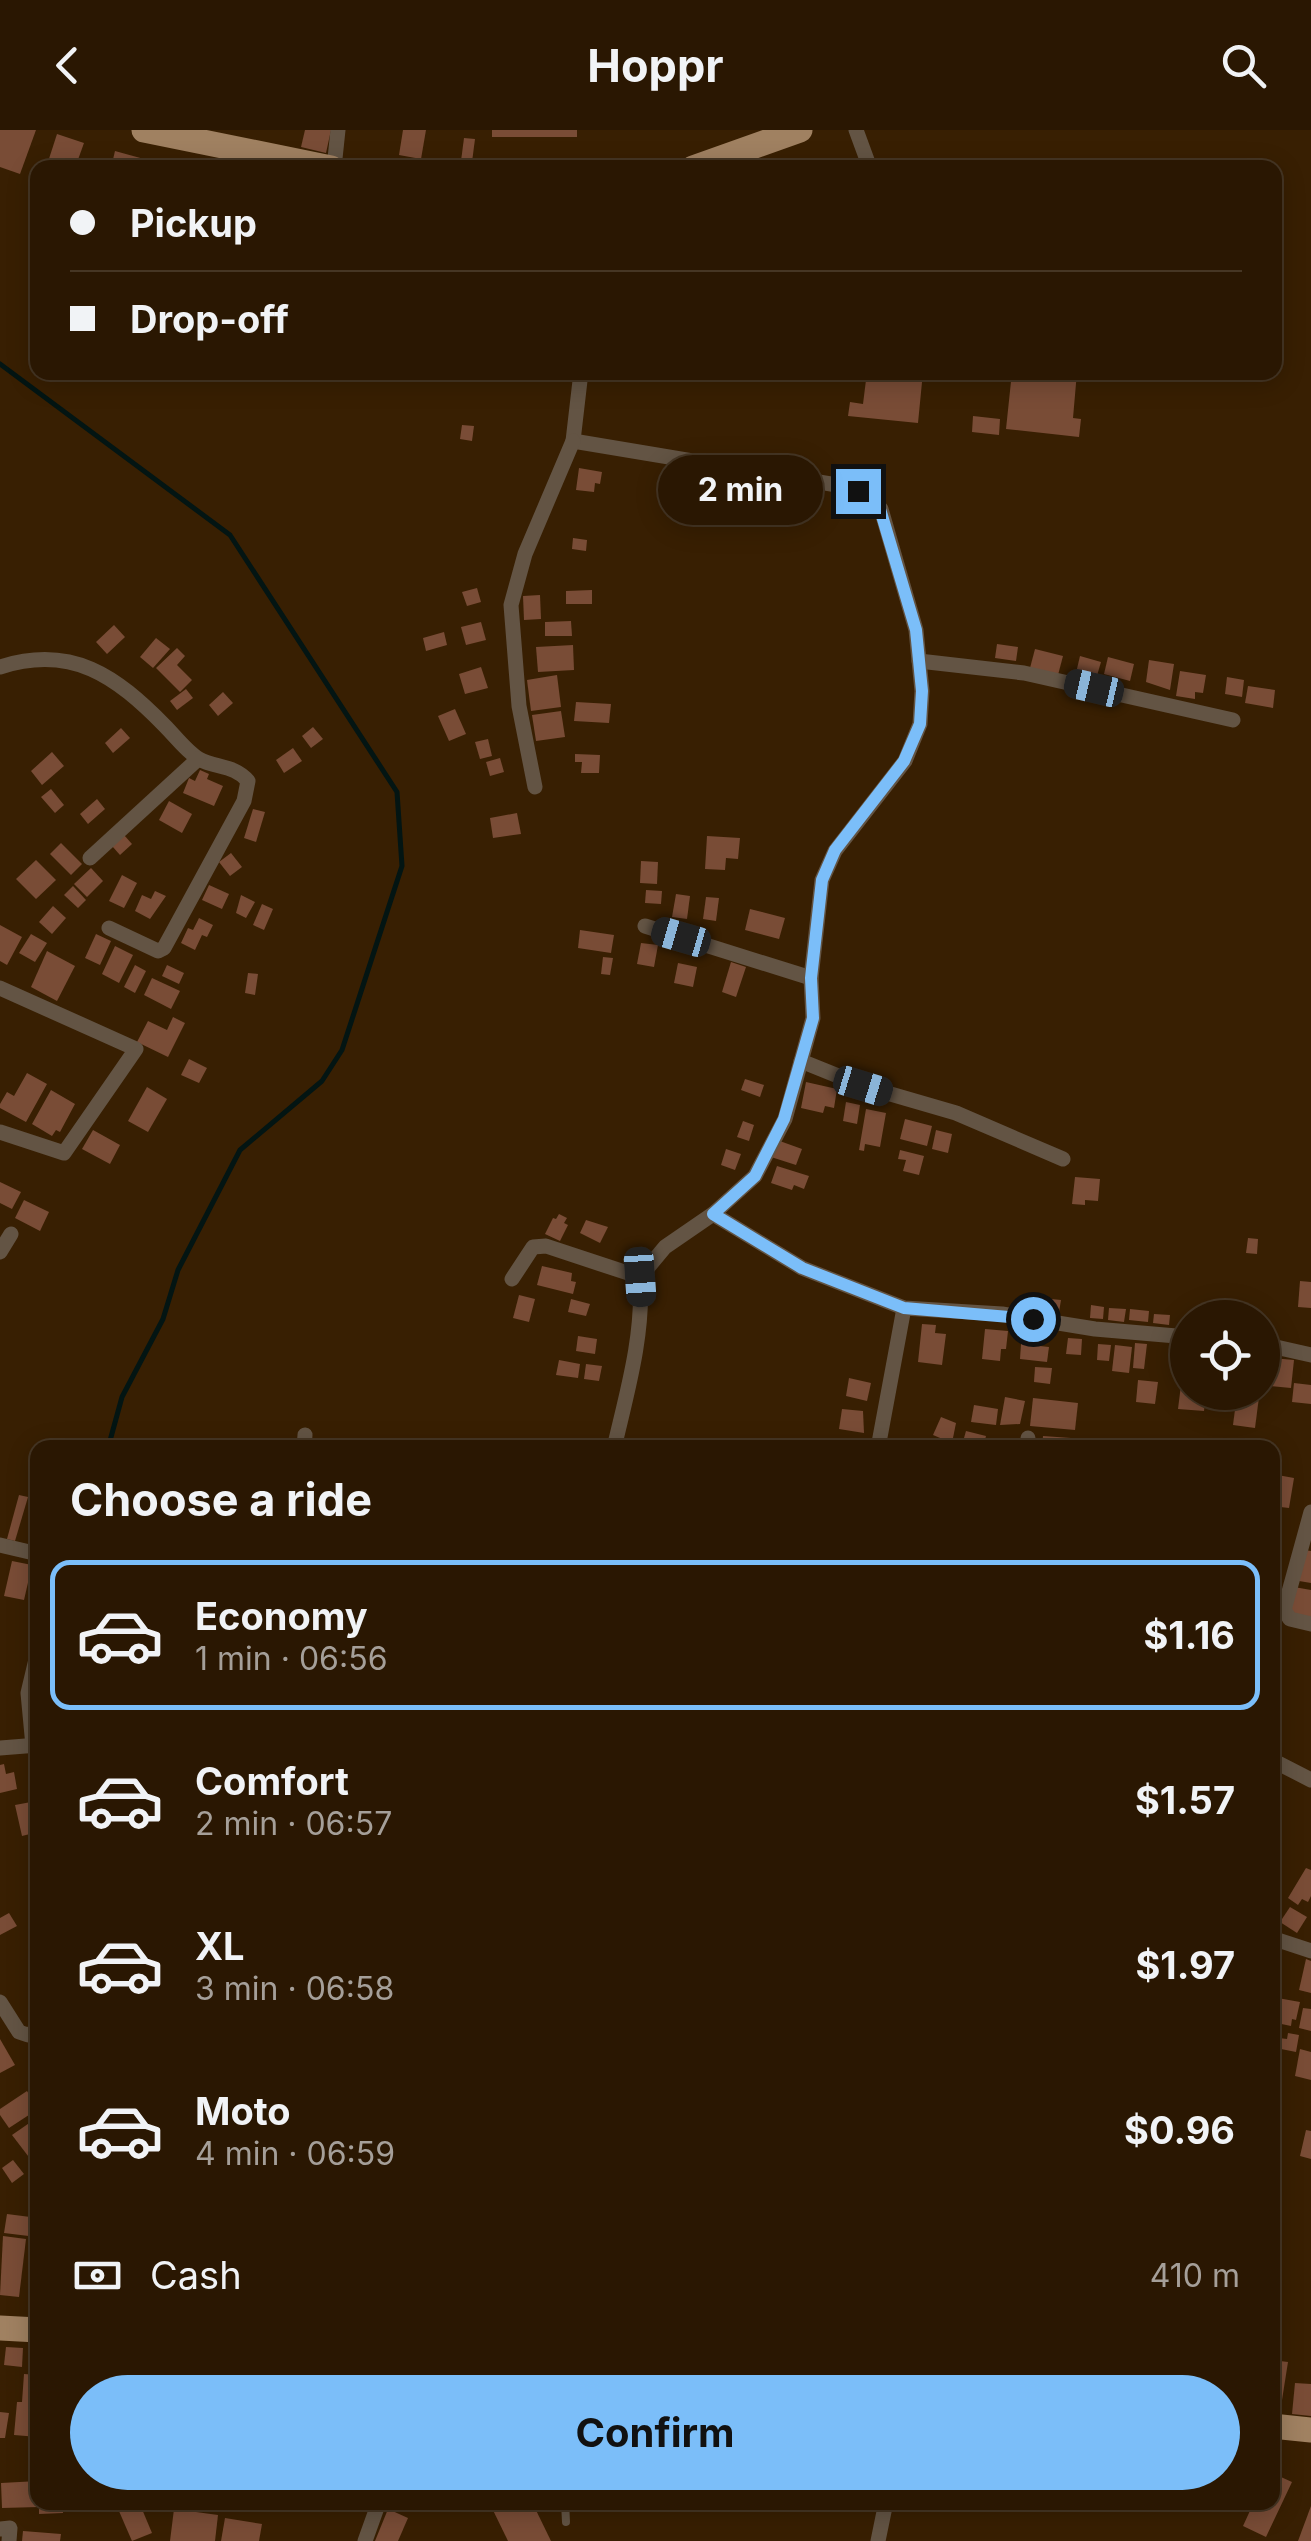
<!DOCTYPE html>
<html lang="en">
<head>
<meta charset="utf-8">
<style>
  :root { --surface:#2a1702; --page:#32200c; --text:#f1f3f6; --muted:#a59f99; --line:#463624; --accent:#7bbef9 }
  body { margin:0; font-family:Inter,sans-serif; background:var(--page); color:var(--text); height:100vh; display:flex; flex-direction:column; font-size:38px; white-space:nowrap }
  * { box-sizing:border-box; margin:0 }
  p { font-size:32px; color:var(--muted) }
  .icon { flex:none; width:55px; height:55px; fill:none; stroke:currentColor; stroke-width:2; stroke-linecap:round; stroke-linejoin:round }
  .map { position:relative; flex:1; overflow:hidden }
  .side { position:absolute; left:30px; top:1310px; width:1250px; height:1070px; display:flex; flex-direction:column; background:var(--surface); border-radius:20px; box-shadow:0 5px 25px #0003,0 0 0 2px var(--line) }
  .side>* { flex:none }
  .guide { position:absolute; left:30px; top:30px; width:1252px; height:220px; border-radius:20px; box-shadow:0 5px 25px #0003,0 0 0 2px var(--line); display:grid; align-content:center; height:220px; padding:0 40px; background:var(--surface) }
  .tools { position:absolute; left:1170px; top:1170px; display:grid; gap:20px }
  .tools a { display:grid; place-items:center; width:110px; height:110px; border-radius:50%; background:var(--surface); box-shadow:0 5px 25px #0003,0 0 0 2px var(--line); font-size:50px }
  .end { position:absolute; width:45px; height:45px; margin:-22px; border:12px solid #7bbef9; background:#111; box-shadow:0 0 0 5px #111 }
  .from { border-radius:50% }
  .bubble { position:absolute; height:70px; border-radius:35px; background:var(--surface); box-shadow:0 5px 25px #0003,0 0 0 2px var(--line); font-size:32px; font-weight:700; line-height:70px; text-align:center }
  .car { position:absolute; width:30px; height:60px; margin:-30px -15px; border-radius:12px; box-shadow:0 0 8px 2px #0007; background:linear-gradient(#222 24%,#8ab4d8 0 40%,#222 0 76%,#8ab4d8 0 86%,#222 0) }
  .guide b { display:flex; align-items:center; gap:35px; height:95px; font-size:38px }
  .guide b+b { border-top:2px solid var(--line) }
  .guide i { width:25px; height:25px; background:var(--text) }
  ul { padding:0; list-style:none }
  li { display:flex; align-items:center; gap:30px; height:150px; margin:0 20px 15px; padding:0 20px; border:5px solid transparent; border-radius:20px }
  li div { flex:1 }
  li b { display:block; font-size:38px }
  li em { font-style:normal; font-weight:700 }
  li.active { border-color:var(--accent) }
  li>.icon { width:90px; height:90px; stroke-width:1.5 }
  h2 { padding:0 40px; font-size:45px; line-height:120px }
  .pay { display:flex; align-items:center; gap:25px; height:110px; padding:0 40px; font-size:38px }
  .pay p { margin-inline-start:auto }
  .action { display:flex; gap:20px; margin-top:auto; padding:20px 40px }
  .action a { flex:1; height:115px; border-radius:60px; background:var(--accent); color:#111; font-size:40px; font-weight:700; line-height:115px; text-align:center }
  header { display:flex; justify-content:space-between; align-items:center; height:130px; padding:0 40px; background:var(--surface); font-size:45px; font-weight:700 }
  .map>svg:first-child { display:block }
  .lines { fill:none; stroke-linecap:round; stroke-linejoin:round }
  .stream { stroke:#031513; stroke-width:5 }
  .building { fill:#794c36 }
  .lane { stroke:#635444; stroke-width:8 }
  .street { stroke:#635444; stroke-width:15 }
  .primary { stroke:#a08161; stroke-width:25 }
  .route { stroke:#7bbef9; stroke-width:12 }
</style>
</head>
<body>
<header><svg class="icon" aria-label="back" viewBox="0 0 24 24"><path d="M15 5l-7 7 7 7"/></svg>Hoppr<svg class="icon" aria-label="search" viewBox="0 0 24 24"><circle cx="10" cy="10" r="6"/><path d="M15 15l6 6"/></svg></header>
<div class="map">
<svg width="1311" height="2411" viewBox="0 0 1311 2411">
  <rect width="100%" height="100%" fill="#381f02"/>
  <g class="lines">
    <polyline class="stream" points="0,234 230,405 397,662 402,736 342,920 322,951 240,1020 178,1140 163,1189 122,1267 108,1318"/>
  </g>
  <g class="building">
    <polygon points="0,0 36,0 20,44 0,37"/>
    <polygon points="305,0 331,0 326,23 301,17"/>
    <polygon points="403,0 426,0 421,29 399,25"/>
    <rect x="492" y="0" width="85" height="7"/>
    <polygon points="57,4 84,13 75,38 46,38"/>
    <polygon points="464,8 475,9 472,32 461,31"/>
    <polygon points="115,21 144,29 141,38 111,38"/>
    <polygon points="867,242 923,242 918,293 848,286 850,272 863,274"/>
    <polygon points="1012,242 1077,242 1073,288 1081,289 1079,307 1006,299"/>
    <polygon points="973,286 1000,289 999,305 972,302"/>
    <polygon points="462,295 474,296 472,311 460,309"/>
    <polygon points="579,338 602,342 600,354 595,353 594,362 576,360"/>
    <polygon points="573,408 587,410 586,421 572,419"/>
    <polygon points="477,458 481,472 467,476 462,462"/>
    <polygon points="592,460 592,474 566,474 566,461"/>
    <polygon points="540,465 541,489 524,490 523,466"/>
    <polygon points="571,491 572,506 545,506 545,492"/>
    <polygon points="481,492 486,510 466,515 461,497"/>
    <polygon points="114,495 125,507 107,524 96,512"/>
    <polygon points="444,502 447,515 426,521 423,508"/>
    <polygon points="156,508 170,519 153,538 140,527"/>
    <polygon points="997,514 1018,517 1016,531 995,528"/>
    <polygon points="573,515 574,540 538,542 536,517"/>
    <polygon points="177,518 185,526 177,535 192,550 180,562 156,538"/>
    <polygon points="1035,519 1063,526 1058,545 1030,538"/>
    <polygon points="1080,526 1101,532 1096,549 1076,543"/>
    <polygon points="1108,527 1134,534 1130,551 1104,544"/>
    <polygon points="1149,530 1174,534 1170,560 1146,552"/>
    <polygon points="481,537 488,558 465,564 459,544"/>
    <polygon points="1180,541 1206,545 1203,563 1195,562 1195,569 1176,566"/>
    <polygon points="557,545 561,577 531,581 527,550"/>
    <polygon points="1227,547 1244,550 1242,567 1225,564"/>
    <polygon points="1248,556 1275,560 1273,578 1245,573"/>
    <polygon points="186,559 193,568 177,580 170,571"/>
    <polygon points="223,562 233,573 218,586 209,575"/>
    <polygon points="576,572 611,574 609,593 574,591"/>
    <polygon points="455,579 466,604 449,611 438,586"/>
    <polygon points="561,581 565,607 536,611 532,585"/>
    <polygon points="313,597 323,609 311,618 302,606"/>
    <polygon points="121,598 130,608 113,623 105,613"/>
    <polygon points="488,609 492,626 480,629 475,612"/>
    <polygon points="293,618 302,631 284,643 276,630"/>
    <polygon points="52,622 64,636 42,655 31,641"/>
    <polygon points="575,624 600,625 599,643 581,643 582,632 575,632"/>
    <polygon points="500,628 504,642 490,646 486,632"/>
    <polygon points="200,640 209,644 207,649 223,656 214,676 183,663 189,648 195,651"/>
    <polygon points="51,659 64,675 55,683 41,667"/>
    <polygon points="97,669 105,679 88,694 80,684"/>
    <polygon points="169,671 192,684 182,703 159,690"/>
    <polygon points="253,679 265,682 256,712 244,708"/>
    <polygon points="517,683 521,704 493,708 490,688"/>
    <polygon points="124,705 132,714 120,725 112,716"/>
    <polygon points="707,706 740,708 738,729 726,728 725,740 705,739"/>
    <polygon points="61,713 82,734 71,745 50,724"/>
    <polygon points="231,723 242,737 230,746 219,732"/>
    <polygon points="36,730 56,750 36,769 16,749"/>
    <polygon points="641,731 658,732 657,754 640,753"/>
    <polygon points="91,738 103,751 87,767 74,754"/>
    <polygon points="122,745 137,753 124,778 109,771"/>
    <polygon points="209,755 229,764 222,779 202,770"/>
    <polygon points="73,756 86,770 78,778 64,765"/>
    <polygon points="646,760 662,761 661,774 645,773"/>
    <polygon points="155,761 166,766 150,789 135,781 142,765 151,769"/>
    <polygon points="676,764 690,766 687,789 672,787"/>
    <polygon points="241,765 255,772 246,788 236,783"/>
    <polygon points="706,767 719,768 716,791 703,789"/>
    <polygon points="262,774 273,779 264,800 253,795"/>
    <polygon points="53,776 66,788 52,804 39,792"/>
    <polygon points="750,779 785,788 779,809 745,800"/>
    <polygon points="199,788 213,795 207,807 202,805 195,820 181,813 188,798 193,800"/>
    <polygon points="0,795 22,807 7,835 0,831"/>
    <polygon points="580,800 614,805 611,823 578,818"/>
    <polygon points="31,804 47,813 35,832 19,823"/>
    <polygon points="96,804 111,811 100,835 85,828"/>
    <polygon points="641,813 658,815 654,837 637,834"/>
    <polygon points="115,816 133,825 119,853 102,844"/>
    <polygon points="47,821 75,836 57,871 31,857"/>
    <polygon points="603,827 613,828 610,845 601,844"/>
    <polygon points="731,832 746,837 736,867 722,862"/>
    <polygon points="678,833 697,837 693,857 674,853"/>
    <polygon points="135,835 146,841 135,863 124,857"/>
    <polygon points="167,835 184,843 179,854 162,846"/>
    <polygon points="248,843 258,844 255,865 245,863"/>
    <polygon points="152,848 180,861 171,879 144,865"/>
    <polygon points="173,887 185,893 168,927 137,912 148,891 167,900"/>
    <polygon points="189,929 207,938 199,953 181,945"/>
    <polygon points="27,943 47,954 26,992 0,978 0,974 7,962 14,966"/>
    <polygon points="745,949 764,955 760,967 741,960"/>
    <polygon points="806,952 837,959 834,978 825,976 823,983 801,978"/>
    <polygon points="147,957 167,969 148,1002 128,991"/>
    <polygon points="51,960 75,974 60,1002 56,1000 52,1006 32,994"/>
    <polygon points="846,972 860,975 857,994 843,991"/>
    <polygon points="866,979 886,983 880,1017 865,1014 864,1021 859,1020"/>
    <polygon points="905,989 932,996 927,1016 900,1009"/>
    <polygon points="743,991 754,995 749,1011 737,1007"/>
    <polygon points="93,1000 120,1015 110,1034 82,1019"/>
    <polygon points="936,1000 952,1004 948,1023 932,1019"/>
    <polygon points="777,1010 802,1019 796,1035 771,1027"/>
    <polygon points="726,1019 741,1024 735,1040 721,1035"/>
    <polygon points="900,1020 924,1026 919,1045 903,1041 906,1030 898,1029"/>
    <polygon points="777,1036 809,1046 804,1059 794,1055 792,1060 771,1053"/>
    <polygon points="1075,1047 1100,1049 1098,1071 1085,1070 1085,1075 1072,1074"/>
    <polygon points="0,1052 21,1062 12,1079 0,1073"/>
    <polygon points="24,1070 49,1082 40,1101 15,1088"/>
    <polygon points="559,1084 567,1088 564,1093 568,1095 560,1111 545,1104 553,1088 556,1089"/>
    <polygon points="586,1090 608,1097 600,1113 580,1103"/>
    <polygon points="1248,1108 1258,1109 1257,1124 1246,1123"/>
    <polygon points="542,1136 572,1143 571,1151 576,1152 573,1164 537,1155"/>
    <polygon points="1300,1151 1311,1152 1311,1178 1298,1177"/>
    <polygon points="519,1165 535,1169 529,1192 513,1188"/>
    <polygon points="1041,1168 1061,1170 1059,1182 1040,1180"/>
    <polygon points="571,1169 590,1174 586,1186 568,1182"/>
    <polygon points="1091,1175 1104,1177 1103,1189 1090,1188"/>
    <polygon points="1109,1178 1126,1179 1124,1192 1108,1190"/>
    <polygon points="1130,1179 1149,1181 1148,1192 1129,1190"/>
    <polygon points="1154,1184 1170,1185 1169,1195 1153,1193"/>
    <polygon points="922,1194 936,1195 935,1203 946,1204 942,1235 918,1232"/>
    <polygon points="985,1199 1008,1201 1006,1219 1001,1219 1000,1231 982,1229"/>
    <polygon points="578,1206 597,1209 595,1224 576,1221"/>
    <polygon points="1068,1208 1082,1209 1081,1225 1066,1224"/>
    <polygon points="1135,1213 1147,1214 1144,1239 1133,1238"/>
    <polygon points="1021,1214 1049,1217 1047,1232 1020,1229"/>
    <polygon points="1098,1214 1111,1215 1109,1231 1097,1230"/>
    <polygon points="1115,1215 1132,1217 1129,1243 1112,1241"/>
    <polygon points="1272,1228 1294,1230 1291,1258 1269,1256"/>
    <polygon points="559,1230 580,1234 578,1248 556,1245"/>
    <polygon points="586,1234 602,1236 599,1251 584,1249"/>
    <polygon points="1035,1237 1052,1238 1050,1254 1034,1252"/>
    <polygon points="1182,1247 1188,1248 1188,1262 1206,1262 1204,1281 1178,1279"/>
    <polygon points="849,1248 871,1253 867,1271 846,1266"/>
    <polygon points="1138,1250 1158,1252 1155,1274 1136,1272"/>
    <polygon points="1294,1253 1311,1255 1311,1274 1292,1272"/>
    <polygon points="1237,1264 1259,1267 1255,1298 1233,1295"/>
    <polygon points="1005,1267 1025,1271 1020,1294 1000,1295"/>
    <polygon points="1033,1268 1078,1273 1075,1300 1030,1296"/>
    <polygon points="974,1275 998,1279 996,1295 971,1292"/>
    <polygon points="842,1279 863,1281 864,1303 839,1299"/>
    <polygon points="941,1287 956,1293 952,1313 933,1305"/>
    <polygon points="966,1301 986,1306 983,1318 962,1315"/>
    <polygon points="1043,1306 1071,1308 1071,1318 1042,1318"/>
    <polygon points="1272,1344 1294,1348 1289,1378 1272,1376"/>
    <polygon points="19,1365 28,1367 15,1411 7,1409"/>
    <polygon points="1272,1394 1281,1395 1277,1420 1272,1420"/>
    <polygon points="1304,1420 1311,1421 1311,1453 1299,1451"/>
    <polygon points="12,1431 32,1435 24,1470 4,1466"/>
    <polygon points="1294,1457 1311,1460 1311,1487 1290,1484"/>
    <polygon points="4,1634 6,1644 14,1642 17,1659 0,1663 0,1635"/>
    <polygon points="38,1660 38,1702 22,1706 15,1675 31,1672 29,1662"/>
    <polygon points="1306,1738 1311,1740 1311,1766 1308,1772 1302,1769 1298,1775 1288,1768"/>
    <polygon points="1290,1777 1307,1787 1297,1803 1280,1792"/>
    <polygon points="9,1783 17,1796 0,1805 0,1788"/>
    <polygon points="1306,1829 1311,1831 1311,1863 1299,1860"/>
    <polygon points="1272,1867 1300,1872 1296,1890 1292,1889 1291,1896 1272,1892"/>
    <polygon points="1303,1878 1311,1879 1311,1901 1299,1898"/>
    <polygon points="1288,1903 1299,1905 1296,1922 1276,1918 1279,1908 1287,1909"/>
    <polygon points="0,1909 15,1935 0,1943"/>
    <polygon points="1300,1919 1311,1922 1311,1950 1295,1946"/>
    <polygon points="27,1961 38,1979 9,1998 0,1985 0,1979"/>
    <polygon points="38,1987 38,2039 12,2005"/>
    <polygon points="1306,2000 1311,2001 1311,2029 1300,2026"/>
    <polygon points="13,2030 24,2044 12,2053 2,2038"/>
    <polygon points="7,2084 38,2088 37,2107 4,2103"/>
    <polygon points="3,2106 26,2109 19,2167 0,2165"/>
    <polygon points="6,2217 23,2218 22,2237 4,2235"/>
    <polygon points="1272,2230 1288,2232 1282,2270 1272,2268"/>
    <polygon points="24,2244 38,2245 38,2307 14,2305 17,2272 22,2272"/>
    <polygon points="1295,2253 1311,2254 1311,2286 1292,2284"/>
    <polygon points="0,2282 9,2283 5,2308 0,2308"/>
    <polygon points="1272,2343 1292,2352 1266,2407 1243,2396 1254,2372 1272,2372"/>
    <polygon points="38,2351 38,2372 63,2372 63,2383 39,2384 39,2377 2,2378 1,2353"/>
    <polygon points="115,2372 139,2372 152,2403 132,2411"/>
    <polygon points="489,2372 532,2372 551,2411 508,2411"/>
    <polygon points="1311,2376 1311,2411 1298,2411"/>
    <polygon points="174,2379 218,2385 215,2411 170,2411"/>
    <polygon points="388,2379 408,2388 398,2411 375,2411"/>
    <polygon points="225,2388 262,2394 259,2411 221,2411"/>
    <polygon points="23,2401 61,2404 60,2411 22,2411"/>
  </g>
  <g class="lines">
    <polyline class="lane" points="565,2372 566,2392"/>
    <g class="street">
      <polyline points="856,0 870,38"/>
      <polyline points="334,38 338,0"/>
      <path d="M581 242 573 311 837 355 870 367 881 379 916 500 922 561 920 594 905 631 835 721 822 750 811 848 813 888 785 989 755 1046 713 1084 665 1117 640 1147C644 1205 627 1262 614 1318"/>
      <polyline points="919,531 1024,543 1233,590"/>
      <path d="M0 537C72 514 116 546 165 596 175 606 187 622 199 629 215 638 235 635 248 651L244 671 164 818 158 821 109 798"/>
      <polyline points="535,657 519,576 511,475 525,424 573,311"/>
      <polyline points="90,728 198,629"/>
      <polyline points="645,796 811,848"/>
      <polyline points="0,858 136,919 64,1023 0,1002"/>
      <polyline points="801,931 863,956 956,983 1063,1029"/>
      <polyline points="713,1084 802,1138 904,1178 1002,1184 1095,1199 1188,1207"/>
      <polyline points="0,1122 11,1104"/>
      <polyline points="512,1149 533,1117 546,1116 640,1147"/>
      <polyline points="1262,1214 1311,1225"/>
      <polyline points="304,1318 305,1305"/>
      <polyline points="878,1318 904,1178"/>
      <polyline points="1028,1318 1028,1308"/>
      <polyline points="1311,1382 1284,1480 1290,1489 1311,1494"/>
      <polyline points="0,1415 38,1424"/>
      <polyline points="33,1616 28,1563 38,1521"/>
      <polyline points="0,1618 38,1615"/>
      <polyline points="1272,1630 1311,1650"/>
      <polyline points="1272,1808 1311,1821"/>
      <polyline points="0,1872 19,1902 28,1905 38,1900"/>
      <polyline points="0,2399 10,2398 9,2411"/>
      <polyline points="365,2411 379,2372"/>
      <polyline points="878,2411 886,2372"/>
    </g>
    <g class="primary">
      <polyline points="144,0 331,38"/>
      <polyline points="693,38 800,0"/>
      <polyline points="0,2198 38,2200"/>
      <polyline points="1272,2296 1311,2300"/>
    </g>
  </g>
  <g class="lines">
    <polyline class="route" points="858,361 870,367 880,379 916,500 922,561 920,594 904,631 835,720 822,750 811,848 813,888 784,989 755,1046 713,1084 802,1138 904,1178 1033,1189"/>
  </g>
</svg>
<div class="tools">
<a><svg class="icon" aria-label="locate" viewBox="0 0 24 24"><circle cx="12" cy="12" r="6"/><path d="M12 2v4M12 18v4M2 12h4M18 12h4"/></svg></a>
</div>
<i class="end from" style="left:1033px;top:1189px"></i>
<i class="end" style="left:858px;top:361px"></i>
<div class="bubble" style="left:658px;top:325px;width:165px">2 min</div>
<i class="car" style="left:1094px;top:558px;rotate:283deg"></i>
<i class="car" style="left:681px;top:807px;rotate:286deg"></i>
<i class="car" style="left:863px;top:956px;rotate:107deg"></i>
<i class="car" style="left:640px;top:1147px;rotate:176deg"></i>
<div class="guide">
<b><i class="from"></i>Pickup</b>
<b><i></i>Drop-off</b>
</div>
<section class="side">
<h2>Choose a ride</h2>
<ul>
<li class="active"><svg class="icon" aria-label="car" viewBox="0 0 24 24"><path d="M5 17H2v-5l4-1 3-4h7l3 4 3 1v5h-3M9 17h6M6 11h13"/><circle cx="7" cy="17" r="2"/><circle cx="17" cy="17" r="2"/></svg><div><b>Economy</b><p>1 min · 06:56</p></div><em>$1.16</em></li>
<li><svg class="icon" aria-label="car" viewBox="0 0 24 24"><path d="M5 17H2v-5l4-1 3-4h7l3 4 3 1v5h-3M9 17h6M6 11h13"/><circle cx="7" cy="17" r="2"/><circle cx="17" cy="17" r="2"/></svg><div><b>Comfort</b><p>2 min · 06:57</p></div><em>$1.57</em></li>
<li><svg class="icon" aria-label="car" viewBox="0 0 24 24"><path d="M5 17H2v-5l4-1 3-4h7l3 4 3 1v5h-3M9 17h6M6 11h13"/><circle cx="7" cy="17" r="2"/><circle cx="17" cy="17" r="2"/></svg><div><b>XL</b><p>3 min · 06:58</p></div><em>$1.97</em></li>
<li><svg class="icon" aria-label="car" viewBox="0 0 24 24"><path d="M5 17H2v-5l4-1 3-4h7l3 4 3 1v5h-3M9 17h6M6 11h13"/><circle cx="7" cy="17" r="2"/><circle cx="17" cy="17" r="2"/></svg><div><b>Moto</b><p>4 min · 06:59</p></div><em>$0.96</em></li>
</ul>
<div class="pay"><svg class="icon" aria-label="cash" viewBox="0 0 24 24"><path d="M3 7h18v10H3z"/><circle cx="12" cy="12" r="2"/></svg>Cash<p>410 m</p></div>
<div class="action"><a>Confirm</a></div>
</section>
</div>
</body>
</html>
